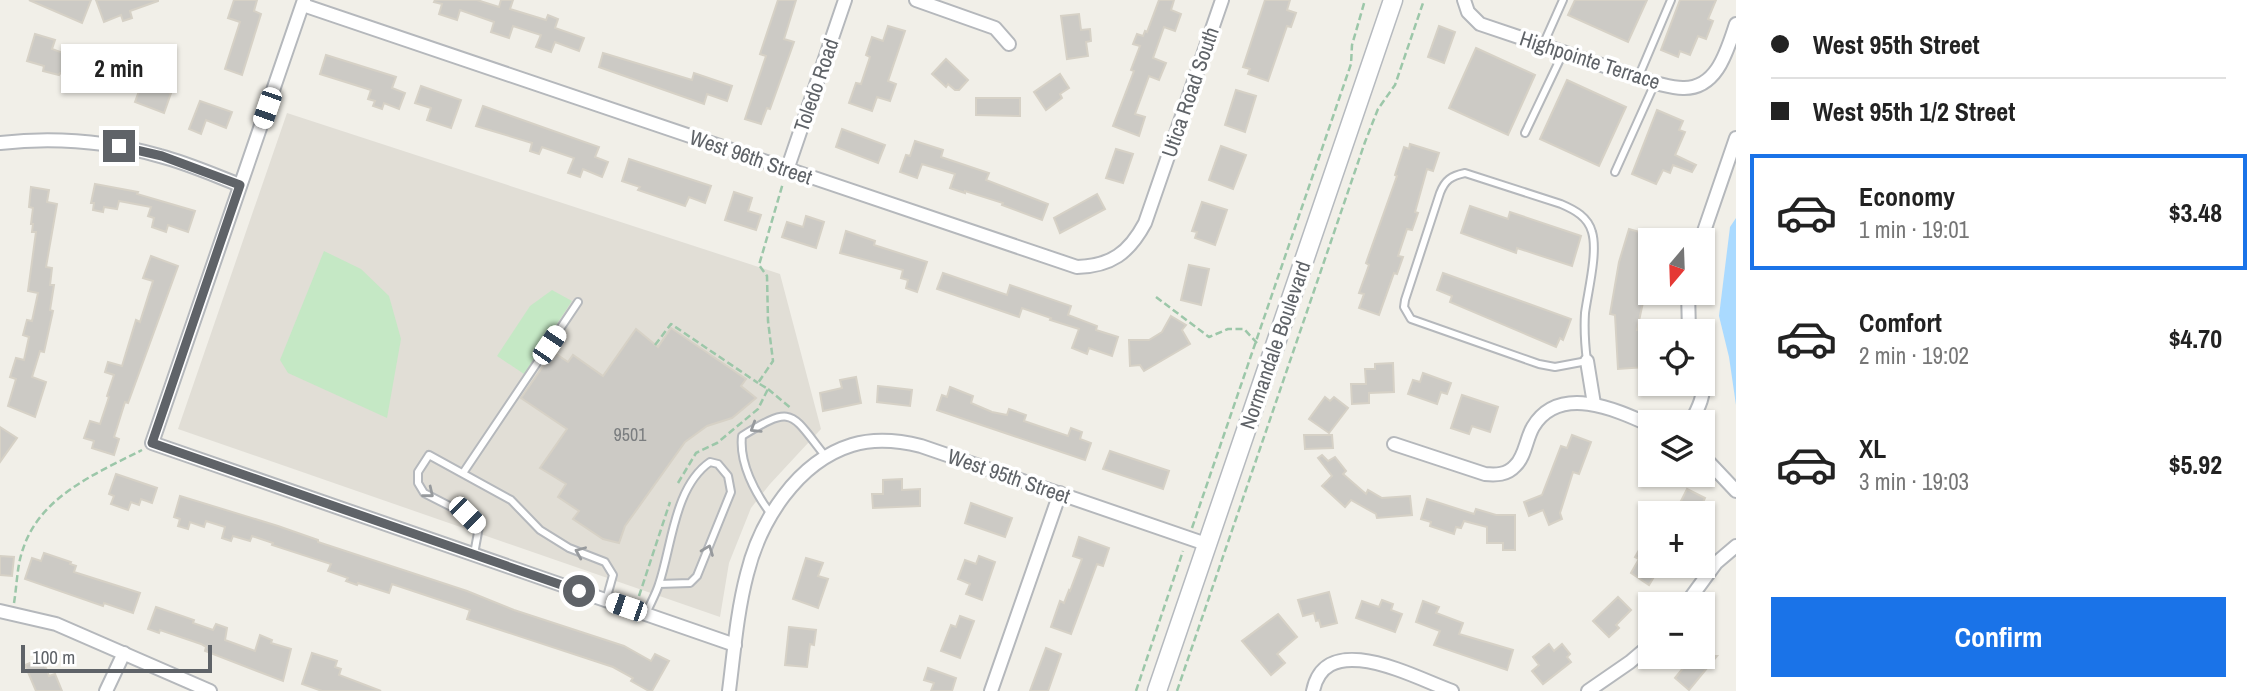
<!DOCTYPE html>
<html lang="en">
<head>
<meta charset="utf-8">
<style>
  :root { --surface:#fff; --page:#f6f6f6; --text:#222; --muted:#767676; --line:#e0e0e0; --accent:#1a73e8 }
  body { margin:0; font-family:"Archivo Narrow",sans-serif; background:var(--page); color:var(--text); height:100vh; display:flex; flex-direction:column; font-size:26px; white-space:nowrap }
  * { box-sizing:border-box; margin:0 }
  p { font-size:23px; color:var(--muted) }
  .icon { flex:none; width:38px; height:38px; fill:none; stroke:currentColor; stroke-width:2; stroke-linecap:round; stroke-linejoin:round }
  .map { position:relative; flex:1; overflow:hidden }
  .drawer { display:flex; flex-direction:column; background:var(--surface); width:525px }
  .drawer>* { flex:none }
  .top-card { display:grid; align-content:center; height:154px; padding:0 35px; background:var(--surface) }
  .needle { width:46px; rotate:199deg }
  .fabs { position:absolute; left:1638px; top:228px; display:grid; gap:14px }
  .fabs a { display:grid; place-items:center; width:77px; height:77px; border-radius:0px; background:var(--surface); box-shadow:0 2px 5px #0004; font-size:35px }
  .scale { position:absolute; left:21px; bottom:18px; width:191px; box-sizing:border-box; padding-left:7px; border:4px solid #5f6368; border-top:0; font-size:19px; line-height:24px; white-space:nowrap; color:#5f6368; -webkit-text-stroke:5px #fff; paint-order:stroke }
  .end { position:absolute; width:32px; height:32px; margin:-16px; border:9px solid #5f6368; background:#fff; box-shadow:0 0 0 4px #fff }
  .from { border-radius:50% }
  .bubble { position:absolute; height:49px; border-radius:0px; background:var(--surface); box-shadow:0 2px 5px #0004; font-size:23px; font-weight:700; line-height:49px; text-align:center }
  .car { position:absolute; width:21px; height:42px; margin:-21px -10px; border-radius:9px; box-shadow:0 0 5px 2px #0007; background:linear-gradient(#fff 24%,#345 0 40%,#fff 0 76%,#345 0 86%,#fff 0) }
  .top-card b { display:flex; align-items:center; gap:24px; height:66px; font-size:26px }
  .top-card b+b { border-top:2px solid var(--line) }
  .top-card i { width:18px; height:18px; background:var(--text) }
  ul { padding:0; list-style:none }
  li { display:flex; align-items:center; gap:21px; height:116px; margin:0 14px 10px; padding:0 21px; border:4px solid transparent; border-radius:0px }
  li div { flex:1 }
  li b { display:block; font-size:26px }
  li em { font-style:normal; font-weight:700 }
  li.selected { border-color:var(--accent) }
  li>.icon { width:63px; height:63px; stroke-width:1.5 }
  .button { display:flex; gap:14px; margin-top:auto; padding:14px 35px }
  .button a { flex:1; height:80px; border-radius:0px; background:var(--accent); color:#fff; font-size:28px; font-weight:700; line-height:80px; text-align:center }
  main { display:flex; flex:1; min-height:0 }
  .map>svg:first-child { display:block }
  .education { fill:#e1ded6 }
  .green { fill:#c5e8c5 }
  .water { fill:#aadaff }
  .building { fill:#cccac5; stroke:#d6d1c6; stroke-width:2 }
  .lines { fill:none; stroke-linecap:round; stroke-linejoin:round }
  .service-casing { stroke:#b5b8bc; stroke-width:10 }
  .minor-casing { stroke:#b5b8bc; stroke-width:16 }
  .secondary-casing { stroke:#b6babf; stroke-width:21 }
  .path { stroke:#9cc7a9; stroke-width:2.5; stroke-dasharray:7 3.5; stroke-linecap:butt }
  .service { stroke:#fff; stroke-width:6 }
  .minor { stroke:#fff; stroke-width:12 }
  .secondary { stroke:#fff; stroke-width:18 }
  .oneway { stroke:#979a9d }
  .route { stroke:#5f6368; stroke-width:9 }
  .labels { text-anchor:middle; dominant-baseline:central; stroke-width:7; stroke-linejoin:round; paint-order:stroke }
  .number-label { font-size:18px; fill:#7a7d7f }
  .street-label { font-size:21px; fill:#5f6368; stroke:#fff }
</style>
</head>
<body>
<main>
<div class="map">
<svg width="1736" height="691" viewBox="0 0 1736 691">
  <rect width="100%" height="100%" fill="#f1efe8"/>
  <polygon class="education" points="287,113 780,274 821,429 770,484 751,508 729,563 720,617 178,429"/>
  <g class="green">
    <polygon points="324,251 361,269 389,296 401,339 387,418 288,373 280,360"/>
    <polygon points="552,290 572,301 524,374 497,356 530,306"/>
  </g>
  <polygon class="water" points="1736,218 1736,442 1736,405 1729,357 1719,316 1730,227"/>
  <g class="building">
    <polygon points="29,0 91,0 82,23"/>
    <polygon points="96,0 158,0 158,1 130,11 132,18 123,21 121,15 104,22"/>
    <polygon points="234,0 257,0 254,11 261,14 242,75 225,69 240,22 228,18"/>
    <polygon points="435,0 477,0 499,7 501,0 513,0 510,9 546,20 548,15 558,19 555,28 584,38 579,51 555,42 551,52 536,47 541,35 513,26 509,38 491,32 494,22 460,10 457,20 439,14 442,4 434,2"/>
    <polygon points="778,0 796,0 784,39 794,42 770,109 767,108 761,124 745,119 766,56 760,54"/>
    <polygon points="1159,0 1174,0 1171,10 1181,14 1175,31 1164,27 1153,58 1166,63 1159,80 1149,76 1135,114 1145,117 1139,136 1113,126 1134,71 1131,70 1140,46 1133,44 1137,34 1143,36 1145,31 1147,32"/>
    <polygon points="1265,0 1290,0 1287,10 1296,13 1291,27 1287,26 1268,81 1248,74 1250,69 1243,67"/>
    <polygon points="1575,0 1647,0 1628,42 1568,15"/>
    <polygon points="1680,0 1716,0 1708,19 1713,21 1706,39 1698,36 1690,55 1680,51 1678,57 1661,50"/>
    <polygon points="1079,14 1081,30 1090,29 1091,41 1086,42 1088,56 1067,59 1061,16"/>
    <polygon points="888,26 905,31 888,81 896,84 890,101 877,97 872,111 849,103 856,83 861,84 870,57 866,55 872,37 883,41"/>
    <polygon points="1439,26 1455,32 1444,63 1428,57"/>
    <polygon points="35,34 55,40 52,49 123,75 117,90 95,82 94,86 60,73 59,75 43,71 44,66 27,61"/>
    <polygon points="1476,48 1535,75 1508,135 1449,108"/>
    <polygon points="603,53 692,80 694,73 732,86 727,101 707,94 704,104 599,67"/>
    <polygon points="326,55 396,77 392,88 405,93 399,109 384,103 382,109 373,106 375,101 368,99 371,90 320,74"/>
    <polygon points="946,59 968,80 959,90 955,90 948,84 946,87 932,74"/>
    <polygon points="1060,74 1069,88 1060,94 1062,98 1046,110 1034,92"/>
    <polygon points="1567,80 1626,107 1599,166 1540,139"/>
    <polygon points="142,83 171,93 164,113 135,102"/>
    <polygon points="421,86 461,100 451,128 427,120 431,108 415,103"/>
    <polygon points="1236,90 1256,96 1245,132 1225,125"/>
    <polygon points="976,98 1020,98 1020,116 976,115"/>
    <polygon points="200,101 232,112 226,128 206,120 201,134 189,129"/>
    <polygon points="483,106 599,147 595,157 608,162 602,177 583,169 580,177 568,173 574,158 542,147 539,154 530,151 532,143 476,126"/>
    <polygon points="1657,110 1683,121 1679,130 1685,132 1675,155 1696,165 1692,172 1673,165 1670,173 1663,170 1656,184 1632,174"/>
    <polygon points="842,129 885,145 878,163 836,147"/>
    <polygon points="915,141 943,150 941,157 989,173 986,180 1048,204 1042,220 1002,205 1003,203 965,191 965,193 950,188 955,174 922,164 917,178 900,172 906,155 910,156"/>
    <polygon points="1410,144 1439,153 1433,171 1427,169 1415,212 1418,213 1412,230 1407,229 1398,256 1403,257 1397,274 1394,273 1379,315 1359,308 1364,294 1359,293 1369,265 1366,263 1397,176 1395,175 1404,147 1409,149"/>
    <polygon points="1221,146 1246,155 1233,189 1209,180"/>
    <polygon points="1116,149 1133,154 1123,183 1106,178"/>
    <polygon points="629,159 711,186 705,203 689,197 685,206 638,190 640,187 622,181"/>
    <polygon points="95,184 138,192 137,194 195,211 188,232 168,225 166,232 152,227 154,218 148,216 151,207 119,201 117,209 104,207 103,212 93,210 94,203 91,203"/>
    <polygon points="31,187 49,190 47,202 57,204 46,267 52,268 50,285 54,285 50,310 53,311 44,352 40,351 32,377 46,382 35,417 8,406 16,379 10,377 16,358 24,360 29,337 23,335 27,320 32,321 38,293 28,291 36,232 32,232 33,224 31,224 33,208 29,207"/>
    <polygon points="734,192 752,198 748,211 761,215 756,230 725,220"/>
    <polygon points="1097,194 1105,209 1060,233 1054,218"/>
    <polygon points="1202,202 1227,210 1215,245 1195,238 1197,232 1192,231"/>
    <polygon points="1470,206 1508,219 1510,212 1581,236 1572,266 1517,248 1516,253 1461,233"/>
    <polygon points="806,216 824,222 816,248 782,237 787,222 803,227"/>
    <polygon points="1629,229 1650,235 1650,270 1637,330 1643,329 1645,367 1618,369 1615,315 1610,314 1619,262"/>
    <polygon points="846,231 875,241 874,245 927,262 917,292 906,288 908,280 901,278 903,270 840,253"/>
    <polygon points="151,256 178,266 128,403 125,402 114,437 119,439 114,455 92,448 94,441 84,438 90,421 100,424 109,397 107,396 114,375 105,372 108,362 122,366 136,320 140,322 153,281 143,278"/>
    <polygon points="1189,265 1209,269 1201,305 1181,300"/>
    <polygon points="943,273 1007,295 1010,285 1071,306 1068,315 1097,326 1096,330 1118,337 1112,356 1089,348 1087,354 1072,348 1079,329 1050,320 1051,318 1022,308 1019,317 937,289"/>
    <polygon points="1443,273 1571,319 1563,340 1560,338 1556,347 1450,302 1452,296 1437,290"/>
    <polygon points="1171,316 1186,325 1182,330 1190,344 1144,371 1140,365 1130,366 1129,340 1149,340 1162,332"/>
    <polygon points="671,328 746,379 741,386 756,398 732,418 707,426 685,442 625,526 619,543 603,539 573,519 579,511 558,497 566,484 540,468 567,429 521,398 553,352 568,362 573,355 603,376 636,329 658,347"/>
    <polygon points="1393,363 1394,392 1369,393 1369,403 1352,404 1351,384 1366,384 1365,369 1375,369 1375,364"/>
    <polygon points="1423,373 1451,383 1447,394 1441,392 1437,404 1408,394 1413,380 1420,382"/>
    <polygon points="856,377 861,403 823,411 820,393 842,388 840,380"/>
    <polygon points="878,386 912,390 910,406 877,402"/>
    <polygon points="950,387 973,396 971,403 992,412 1007,415 1009,409 1026,415 1024,421 1068,436 1071,428 1082,432 1080,439 1091,443 1085,460 937,410 942,395 947,397"/>
    <polygon points="1462,395 1498,407 1490,432 1472,426 1469,434 1451,428"/>
    <polygon points="1325,397 1330,401 1334,397 1348,408 1329,433 1309,419"/>
    <polygon points="0,427 17,438 0,462"/>
    <polygon points="1304,435 1332,435 1333,448 1305,449"/>
    <polygon points="1572,435 1591,442 1579,474 1573,472 1560,513 1562,519 1549,525 1543,510 1529,516 1524,502 1542,495 1561,446 1567,448"/>
    <polygon points="1110,451 1169,471 1163,489 1103,469"/>
    <polygon points="1322,455 1328,461 1335,457 1346,471 1343,474 1366,494 1368,490 1382,498 1410,496 1412,515 1377,518 1376,514 1351,500 1345,507 1322,486 1332,476 1318,458"/>
    <polygon points="116,474 157,488 152,503 141,499 139,505 131,502 128,510 111,504 114,496 109,494"/>
    <polygon points="902,479 902,490 920,489 920,506 873,508 872,494 883,494 883,480"/>
    <polygon points="1687,489 1705,498 1698,513 1675,513"/>
    <polygon points="180,496 278,526 318,540 318,542 467,591 514,610 624,646 651,661 655,654 669,661 652,691 649,691 631,681 633,678 613,667 467,619 470,610 392,584 389,593 358,583 357,585 346,581 348,578 328,571 331,564 272,545 273,543 252,536 250,541 233,536 231,541 222,538 225,527 206,521 204,527 190,522 188,529 178,526 180,519 174,517"/>
    <polygon points="1427,499 1474,514 1476,509 1496,515 1515,515 1515,550 1503,550 1503,543 1487,543 1487,527 1464,521 1461,528 1456,527 1454,534 1430,526 1431,522 1421,519"/>
    <polygon points="971,503 1012,518 1005,537 965,523"/>
    <polygon points="1079,537 1109,548 1103,566 1097,564 1071,634 1051,627 1060,601 1064,603 1069,590 1070,591 1082,559 1073,556"/>
    <polygon points="1650,542 1650,565 1661,565 1649,585 1631,573 1639,559 1635,557 1643,543 1648,545"/>
    <polygon points="44,553 71,562 70,564 76,566 74,572 140,593 133,613 104,603 103,606 25,579 32,558 41,561"/>
    <polygon points="0,556 14,557 12,576 0,575"/>
    <polygon points="979,556 995,562 982,600 966,594 970,584 958,579 965,560 976,564"/>
    <polygon points="806,558 823,563 818,576 828,579 818,608 793,599"/>
    <polygon points="1329,592 1337,623 1321,627 1319,620 1316,621 1314,613 1303,616 1298,600"/>
    <polygon points="1618,597 1631,610 1616,625 1619,628 1609,637 1593,621"/>
    <polygon points="1382,600 1393,604 1391,610 1402,614 1395,632 1356,618 1362,601 1379,607"/>
    <polygon points="1423,601 1439,607 1436,613 1463,623 1459,634 1513,650 1507,670 1434,645 1440,631 1416,622"/>
    <polygon points="156,607 194,620 193,623 213,630 216,624 227,628 225,640 255,651 260,635 272,640 271,643 291,649 283,681 205,651 206,647 201,644 160,630 159,633 148,629"/>
    <polygon points="1278,614 1297,637 1277,654 1285,663 1271,675 1242,641"/>
    <polygon points="960,616 974,621 960,658 941,651 951,625 956,627"/>
    <polygon points="789,627 816,630 814,645 810,644 807,667 785,665"/>
    <polygon points="1549,644 1554,651 1562,644 1570,654 1567,657 1571,662 1543,684 1532,671 1539,665 1533,657"/>
    <polygon points="1046,648 1061,654 1048,691 1030,691"/>
    <polygon points="1703,648 1712,656 1717,656 1689,690 1675,678 1693,656 1703,656"/>
    <polygon points="312,653 337,661 335,667 341,669 339,675 381,691 322,691 302,684"/>
    <polygon points="42,658 49,676 55,674 62,691 36,691 25,665"/>
    <polygon points="928,668 956,678 952,691 931,691 934,683 924,680"/>
  </g>
  <g class="lines">
    <g class="service-casing">
      <g id="service">
        <polyline points="1543,45 1563,0"/>
        <polyline points="1638,78 1671,0"/>
        <polyline points="1525,133 1563,53"/>
        <polyline points="1615,172 1655,83"/>
        <path d="M1465 173 1561 204C1575 210 1588 217 1592 232 1598 252 1588 291 1585 313 1584 329 1585 345 1587 361L1555 367 1539 364 1411 319 1404 307 1405 300 1440 193C1445 180 1451 176 1465 173Z"/>
        <polyline points="463,473 578,302"/>
        <path d="M771 514C755 493 739 463 742 436 794 404 790 412 826 457"/>
        <polyline points="474,554 479,527 467,515 424,493 418,483 418,472 429,455 511,500 540,530 569,548 605,562 613,575 606,600"/>
        <path d="M646 614C650 604 656 594 659 584 672 546 674 487 710 462L718 464 728 476 731 492 697 576 690 583 659 584"/>
      </g>
    </g>
    <g class="minor-casing">
      <g id="minor">
        <polyline points="304,0 152,443 735,645"/>
        <polyline points="916,0 995,28 1009,44"/>
        <path d="M1464 0 1468 12 1480 24 1655 83C1664 85 1673 88 1683 88 1717 89 1727 51 1736 24"/>
        <path d="M303 5 1077 267C1111 266 1129 253 1145 223L1222 0"/>
        <path d="M0 143C54 137 107 141 160 156 187 163 214 175 240 185"/>
        <polyline points="787,170 845,0"/>
        <polyline points="1701,240 1736,138"/>
        <polyline points="1688,292 1689,331"/>
        <polyline points="1587,361 1594,404"/>
        <path d="M1691 422C1699 407 1705 395 1703 378"/>
        <path d="M1394 444 1485 474C1496 475 1507 475 1515 466 1525 457 1526 439 1533 427 1559 384 1615 409 1650 425"/>
        <polyline points="1703,456 1736,491"/>
        <polyline points="1686,604 1716,563 1736,546"/>
        <polyline points="0,611 56,624 210,691"/>
        <polyline points="106,691 124,653"/>
        <path d="M729 691C734 652 737 612 747 574 760 521 797 462 852 445 875 438 897 440 921 446L1206 544"/>
        <polyline points="991,691 1060,493"/>
        <path d="M1313 691C1326 628 1415 678 1452 691"/>
        <polyline points="1588,691 1630,662 1650,645"/>
      </g>
    </g>
    <g class="secondary-casing">
      <polyline id="secondary" points="1157,691 1393,0"/>
    </g>
    <g class="path">
      <polyline points="1156,297 1209,337 1228,329 1244,329 1257,343"/>
      <polyline points="655,345 671,324 758,383"/>
      <polyline points="768,389 792,409"/>
      <polyline points="678,483 696,453 717,443 758,409 768,389 758,383 773,361 768,321 767,276 759,265 783,183"/>
      <polyline points="1192,528 1351,64 1352,45 1365,0"/>
      <polyline points="639,596 670,502"/>
      <path d="M14 603C17 585 17 565 23 549 40 496 97 473 142 450"/>
      <polyline points="1136,691 1183,551"/>
      <polyline points="1177,691 1365,142 1378,109 1395,85 1424,0"/>
    </g>
    <use href="#service" class="service"/>
    <use href="#minor" class="minor"/>
    <use href="#secondary" class="secondary"/>
  </g>
  <defs><path id="oneway-chevron" d="M-2-3.5L2.5 0L-2 3.5" fill="none" stroke-width="1.6" stroke-linecap="round" stroke-linejoin="round" transform="scale(1.75)"/></defs>
  <g class="oneway">
    <use href="#oneway-chevron" transform="translate(755 428) rotate(148)"/>
    <use href="#oneway-chevron" transform="translate(429 493) rotate(39)"/>
    <use href="#oneway-chevron" transform="translate(708 550) rotate(-69)"/>
    <use href="#oneway-chevron" transform="translate(580 552) rotate(-157)"/>
  </g>
  <g class="lines">
    <polyline class="route" points="119,146 162,156 240,185 152,443 579,591"/>
  </g>
  <g class="labels">
    <g class="number-label">
      <text x="630" y="434">9501</text>
    </g>
    <g class="street-label">
      <text transform="translate(1590 60) rotate(18)">Highpointe Terrace</text>
      <text transform="translate(816 85) rotate(-71)">Toledo Road</text>
      <text transform="translate(1190 92) rotate(-71)">Utica Road South</text>
      <text transform="translate(751 157) rotate(19)">West 96th Street</text>
      <text transform="translate(1275 345) rotate(-71)">Normandale Boulevard</text>
      <text transform="translate(1009 476) rotate(19)">West 95th Street</text>
    </g>
  </g>
</svg>
<div class="fabs">
<a><svg class="needle" viewBox="-14 -14 28 28"><path d="M0-13l5 13h-10z" fill="#e53935"/><path d="M0 13l5-13h-10z" fill="#767676"/></svg></a>
<a><svg class="icon" aria-label="locate" viewBox="0 0 24 24"><circle cx="12" cy="12" r="6"/><path d="M12 2v4M12 18v4M2 12h4M18 12h4"/></svg></a>
<a><svg class="icon" aria-label="layers" viewBox="0 0 24 24"><path d="M12 4l9 5-9 5-9-5zM3 14l9 5 9-5"/></svg></a>
<a>+</a>
<a>−</a>
</div>
<div class="scale">100 m</div>
<i class="end from" style="left:579px;top:591px"></i>
<i class="end" style="left:119px;top:146px"></i>
<div class="bubble" style="left:61px;top:44px;width:116px">2 min</div>
<i class="car" style="left:267px;top:108px;rotate:199deg"></i>
<i class="car" style="left:549px;top:345px;rotate:34deg"></i>
<i class="car" style="left:467px;top:515px;rotate:135deg"></i>
<i class="car" style="left:626px;top:607px;rotate:289deg"></i>
</div>
<section class="drawer">
<div class="top-card">
<b><i class="from"></i>West 95th Street</b>
<b><i></i>West 95th 1/2 Street</b>
</div>
<ul>
<li class="selected"><svg class="icon" aria-label="car" viewBox="0 0 24 24"><path d="M5 17H2v-5l4-1 3-4h7l3 4 3 1v5h-3M9 17h6M6 11h13"/><circle cx="7" cy="17" r="2"/><circle cx="17" cy="17" r="2"/></svg><div><b>Economy</b><p>1 min · 19:01</p></div><em>$3.48</em></li>
<li><svg class="icon" aria-label="car" viewBox="0 0 24 24"><path d="M5 17H2v-5l4-1 3-4h7l3 4 3 1v5h-3M9 17h6M6 11h13"/><circle cx="7" cy="17" r="2"/><circle cx="17" cy="17" r="2"/></svg><div><b>Comfort</b><p>2 min · 19:02</p></div><em>$4.70</em></li>
<li><svg class="icon" aria-label="car" viewBox="0 0 24 24"><path d="M5 17H2v-5l4-1 3-4h7l3 4 3 1v5h-3M9 17h6M6 11h13"/><circle cx="7" cy="17" r="2"/><circle cx="17" cy="17" r="2"/></svg><div><b>XL</b><p>3 min · 19:03</p></div><em>$5.92</em></li>
</ul>
<div class="button"><a>Confirm</a></div>
</section>
</main>
</body>
</html>
